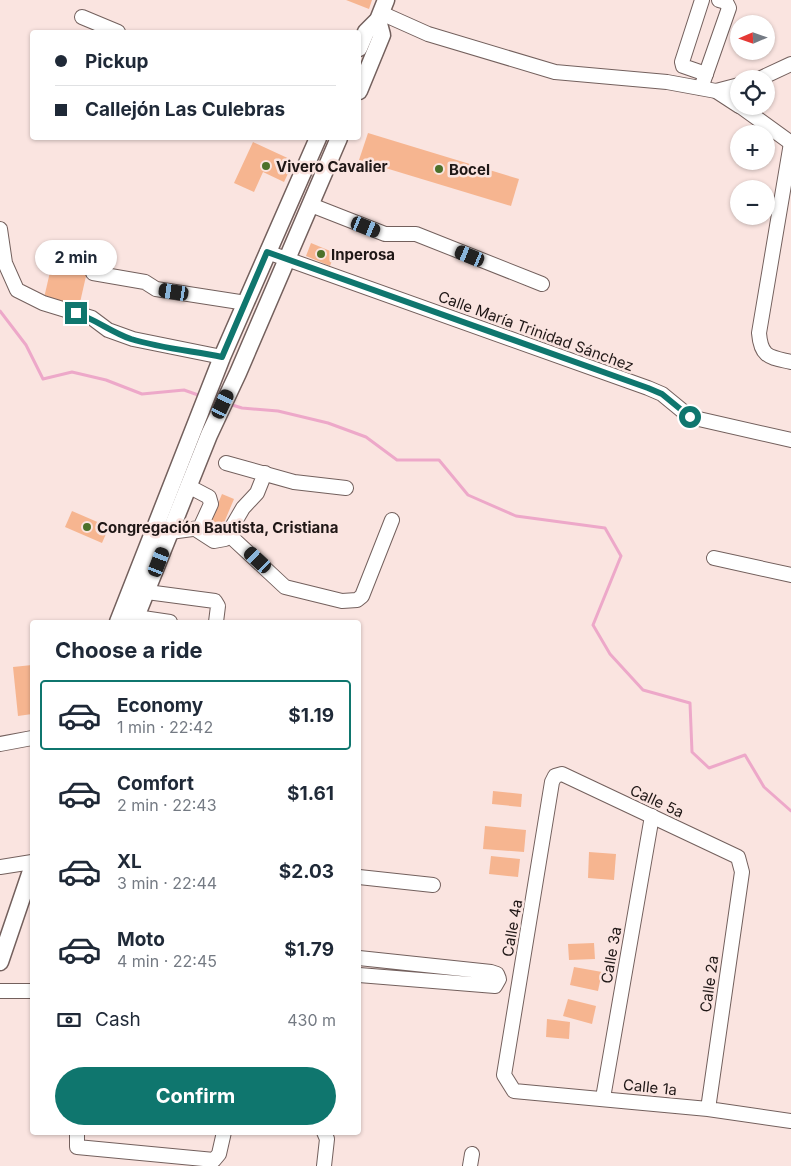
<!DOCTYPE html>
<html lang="en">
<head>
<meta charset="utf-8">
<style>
  :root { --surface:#fff; --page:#f2f2f3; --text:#1f2937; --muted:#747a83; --line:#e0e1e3; --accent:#0f766e }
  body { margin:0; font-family:Inter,sans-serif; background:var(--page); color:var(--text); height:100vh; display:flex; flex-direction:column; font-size:19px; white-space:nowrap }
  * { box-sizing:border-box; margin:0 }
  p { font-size:16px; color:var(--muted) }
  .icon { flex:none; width:28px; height:28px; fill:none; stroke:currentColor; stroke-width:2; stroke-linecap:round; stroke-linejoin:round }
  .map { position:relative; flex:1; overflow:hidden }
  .drawer { position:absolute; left:30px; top:620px; width:331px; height:515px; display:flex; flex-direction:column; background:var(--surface); border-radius:5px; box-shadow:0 1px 4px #0004 }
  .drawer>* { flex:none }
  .banner { position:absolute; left:30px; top:30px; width:331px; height:110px; border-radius:5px; box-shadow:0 1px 4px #0004; display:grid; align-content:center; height:110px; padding:0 25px; background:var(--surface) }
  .needle { width:32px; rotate:268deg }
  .tools { position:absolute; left:730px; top:15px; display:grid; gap:10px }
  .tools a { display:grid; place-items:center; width:45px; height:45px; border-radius:50%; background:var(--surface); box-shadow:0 1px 4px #0004; font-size:25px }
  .end { position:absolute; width:22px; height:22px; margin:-11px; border:6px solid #0f766e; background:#fff; box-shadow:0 0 0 2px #fff }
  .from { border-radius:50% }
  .bubble { position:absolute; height:35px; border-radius:18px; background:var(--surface); box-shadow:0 1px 4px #0004; font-size:16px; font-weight:700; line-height:35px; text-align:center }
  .car { position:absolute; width:15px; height:30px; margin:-15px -8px; border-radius:6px; box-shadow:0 0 4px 1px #0007; background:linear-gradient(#222 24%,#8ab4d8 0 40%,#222 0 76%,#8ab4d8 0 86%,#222 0) }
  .banner b { display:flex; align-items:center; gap:18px; height:48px; font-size:19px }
  .banner b+b { border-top:1px solid var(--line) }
  .banner i { width:12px; height:12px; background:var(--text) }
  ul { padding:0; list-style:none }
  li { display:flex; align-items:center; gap:15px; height:70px; margin:0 10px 8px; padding:0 15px; border:2px solid transparent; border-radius:5px }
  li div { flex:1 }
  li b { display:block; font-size:19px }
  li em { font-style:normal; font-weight:700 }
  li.on { border-color:var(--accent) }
  li>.icon { width:45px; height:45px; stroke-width:1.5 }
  h2 { padding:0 25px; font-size:22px; line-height:60px }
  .pay { display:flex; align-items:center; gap:12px; height:55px; padding:0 25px; font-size:19px }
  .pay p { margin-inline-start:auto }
  .action { display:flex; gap:10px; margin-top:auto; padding:10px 25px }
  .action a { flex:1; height:58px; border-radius:30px; background:var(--accent); color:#fff; font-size:20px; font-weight:700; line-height:58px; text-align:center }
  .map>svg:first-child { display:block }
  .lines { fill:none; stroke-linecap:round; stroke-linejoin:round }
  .stream { stroke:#eda8c9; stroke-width:3 }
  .building { fill:#f6b590 }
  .minor-casing { stroke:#73605d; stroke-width:16 }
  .major-casing { stroke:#73605d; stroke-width:19 }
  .minor { stroke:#fff; stroke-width:14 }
  .major { stroke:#fff; stroke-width:16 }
  .route { stroke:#0f766e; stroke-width:6 }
  .poi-dot { fill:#4c712a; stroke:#fae4e0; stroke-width:2 }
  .labels { text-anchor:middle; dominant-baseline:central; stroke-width:5; stroke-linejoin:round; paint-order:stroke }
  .poi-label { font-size:15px; font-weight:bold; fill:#1f1716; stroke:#fae4e0; text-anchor:start }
  .street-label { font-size:15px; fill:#1f1716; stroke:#fae4e0 }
</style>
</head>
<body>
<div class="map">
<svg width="791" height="1166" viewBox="0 0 791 1166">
  <rect width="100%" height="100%" fill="#fae4e0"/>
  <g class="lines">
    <g class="stream">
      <polyline points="0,311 26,345 43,379 72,372 106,380 142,394 184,390 201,396"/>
      <polyline points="229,404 242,408 278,411 328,423 366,437 397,460 439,460 468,495 516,516 605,528 621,556 593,625 610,654 643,690 690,703 692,752 709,768 745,755 764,787 791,811"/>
    </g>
  </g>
  <g class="building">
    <polygon points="346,0 372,0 369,9"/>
    <polygon points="368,133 519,179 511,206 359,160"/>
    <polygon points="253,142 294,161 284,182 263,172 254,192 234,183"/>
    <polygon points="311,243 335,253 330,266 306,256"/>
    <polygon points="56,246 91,254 79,307 44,298"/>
    <polygon points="222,494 234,499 218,537 206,532"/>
    <polygon points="72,511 109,527 102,543 65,527"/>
    <polygon points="32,665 32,714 18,716 13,667"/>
    <polygon points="493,791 522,794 521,807 492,804"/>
    <polygon points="485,826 526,830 524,852 483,849"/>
    <polygon points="589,852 616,854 614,880 588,878"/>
    <polygon points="491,856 520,859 518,877 489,874"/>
    <polygon points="594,943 595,959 569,960 568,944"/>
    <polygon points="574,967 602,972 598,991 570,985"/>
    <polygon points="568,999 596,1006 592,1024 563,1016"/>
    <polygon points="547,1019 570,1022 569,1039 546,1037"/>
  </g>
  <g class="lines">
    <g class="minor-casing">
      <g id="minor">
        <polyline points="702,0 682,62 683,66 706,74"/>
        <polyline points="381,13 428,34 555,72 667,82 716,91 739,106"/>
        <polyline points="82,17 118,32"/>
        <polyline points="759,79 791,64"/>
        <polyline points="701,88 729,8 726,2 719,0"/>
        <polyline points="716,91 739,85"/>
        <polyline points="740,106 791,143"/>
        <path d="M791 143 759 333C761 358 770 357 791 362"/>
        <polyline points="311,205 385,234 416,234 542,284"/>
        <polyline points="0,229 5,263 17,290 43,303 92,318 108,330 133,339 222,357"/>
        <polyline points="267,252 648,388 662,394 690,417 791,440"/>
        <polyline points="93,273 145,282 156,289 246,303"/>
        <polyline points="226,463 294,482 346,488"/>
        <polyline points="197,530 214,541 225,539 243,508 257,493 265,473"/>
        <polyline points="170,532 200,528 211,504 209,497 188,486"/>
        <polyline points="228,534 285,587 342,601 357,600 362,596 392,520"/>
        <polyline points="714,558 791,575"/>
        <polyline points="147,592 215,601 218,606 216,622"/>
        <polyline points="136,617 170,622"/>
        <polyline points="0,744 32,738"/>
        <polyline points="0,867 32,862"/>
        <polyline points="359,877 433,885"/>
        <polyline points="359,958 491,972 497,974 499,979 495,986 359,975"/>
        <polyline points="0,991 32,991"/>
        <polyline points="603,1098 652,816"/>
        <polyline points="708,1109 742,872 738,857 562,774 555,776 552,782 504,1075 514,1091 708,1109 791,1121"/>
        <polyline points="77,1132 77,1147 214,1160 219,1154 224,1132"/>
        <polyline points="324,1132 327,1139 324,1166"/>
        <polyline points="470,1166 472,1154"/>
      </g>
    </g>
    <g class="major-casing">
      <g id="major">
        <polyline points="359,48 366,32 378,20 386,0"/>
        <polyline points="359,91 382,35 378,20"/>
        <polyline points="118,622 222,357 318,138"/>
        <polyline points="134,622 209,435 238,373 339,138"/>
        <polyline points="0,962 32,868"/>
      </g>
    </g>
    <use href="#minor" class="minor"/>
    <use href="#major" class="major"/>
  </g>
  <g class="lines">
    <path class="route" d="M76 313C95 319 111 332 131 339 160 348 192 351 222 357L267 252 648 388 662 394 690 417"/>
  </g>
  <g class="poi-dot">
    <circle cx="266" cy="166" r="5"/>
    <circle cx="439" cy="169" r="5"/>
    <circle cx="321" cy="254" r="5"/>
    <circle cx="87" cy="527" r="5"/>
  </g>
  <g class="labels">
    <g class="poi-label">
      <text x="276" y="166">Vivero Cavalier</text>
      <text x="449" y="169">Bocel</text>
      <text x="331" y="254">Inperosa</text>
      <text x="97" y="527">Congregación Bautista, Cristiana</text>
    </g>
    <g class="street-label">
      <text transform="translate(536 331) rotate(20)">Calle María Trinidad Sánchez</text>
      <text transform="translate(657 801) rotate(25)">Calle 5a</text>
      <text transform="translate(512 928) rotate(-80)">Calle 4a</text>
      <text transform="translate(611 955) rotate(-80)">Calle 3a</text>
      <text transform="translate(709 984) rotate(-82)">Calle 2a</text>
      <text transform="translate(650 1087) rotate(6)">Calle 1a</text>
    </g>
  </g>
</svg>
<div class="tools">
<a><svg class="needle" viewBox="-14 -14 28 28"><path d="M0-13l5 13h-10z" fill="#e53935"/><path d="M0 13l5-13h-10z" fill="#747a83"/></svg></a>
<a><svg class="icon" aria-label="locate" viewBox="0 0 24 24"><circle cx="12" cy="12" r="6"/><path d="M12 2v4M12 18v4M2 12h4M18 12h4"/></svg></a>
<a>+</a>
<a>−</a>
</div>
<i class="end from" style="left:690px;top:417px"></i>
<i class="end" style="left:76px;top:313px"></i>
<div class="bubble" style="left:35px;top:240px;width:82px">2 min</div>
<i class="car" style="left:366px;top:227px;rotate:112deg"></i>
<i class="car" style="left:470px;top:256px;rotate:292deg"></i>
<i class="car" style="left:174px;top:292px;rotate:279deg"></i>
<i class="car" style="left:223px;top:404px;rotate:25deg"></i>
<i class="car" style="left:258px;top:560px;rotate:313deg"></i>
<i class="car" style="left:159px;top:562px;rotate:21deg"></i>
<div class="banner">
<b><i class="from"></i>Pickup</b>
<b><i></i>Callejón Las Culebras</b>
</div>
<section class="drawer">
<h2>Choose a ride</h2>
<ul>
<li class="on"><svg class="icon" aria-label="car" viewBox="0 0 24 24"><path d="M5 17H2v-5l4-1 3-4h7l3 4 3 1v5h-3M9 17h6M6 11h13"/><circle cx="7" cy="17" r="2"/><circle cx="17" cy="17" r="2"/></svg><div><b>Economy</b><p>1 min · 22:42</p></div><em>$1.19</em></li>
<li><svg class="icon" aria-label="car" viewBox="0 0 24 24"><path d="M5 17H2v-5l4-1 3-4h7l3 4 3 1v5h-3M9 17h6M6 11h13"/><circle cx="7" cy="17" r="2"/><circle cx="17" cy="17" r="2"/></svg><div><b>Comfort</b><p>2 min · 22:43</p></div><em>$1.61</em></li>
<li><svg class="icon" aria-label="car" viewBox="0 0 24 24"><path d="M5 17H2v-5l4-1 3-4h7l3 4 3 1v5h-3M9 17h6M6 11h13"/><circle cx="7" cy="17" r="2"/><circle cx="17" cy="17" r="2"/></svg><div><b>XL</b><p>3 min · 22:44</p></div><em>$2.03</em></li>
<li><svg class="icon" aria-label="car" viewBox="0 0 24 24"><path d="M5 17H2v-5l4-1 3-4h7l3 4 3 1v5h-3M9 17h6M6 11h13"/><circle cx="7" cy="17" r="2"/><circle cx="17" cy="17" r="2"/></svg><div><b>Moto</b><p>4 min · 22:45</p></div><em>$1.79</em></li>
</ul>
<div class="pay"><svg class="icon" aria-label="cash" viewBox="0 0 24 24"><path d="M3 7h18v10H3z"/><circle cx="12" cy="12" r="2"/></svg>Cash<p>430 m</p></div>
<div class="action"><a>Confirm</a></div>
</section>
</div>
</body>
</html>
